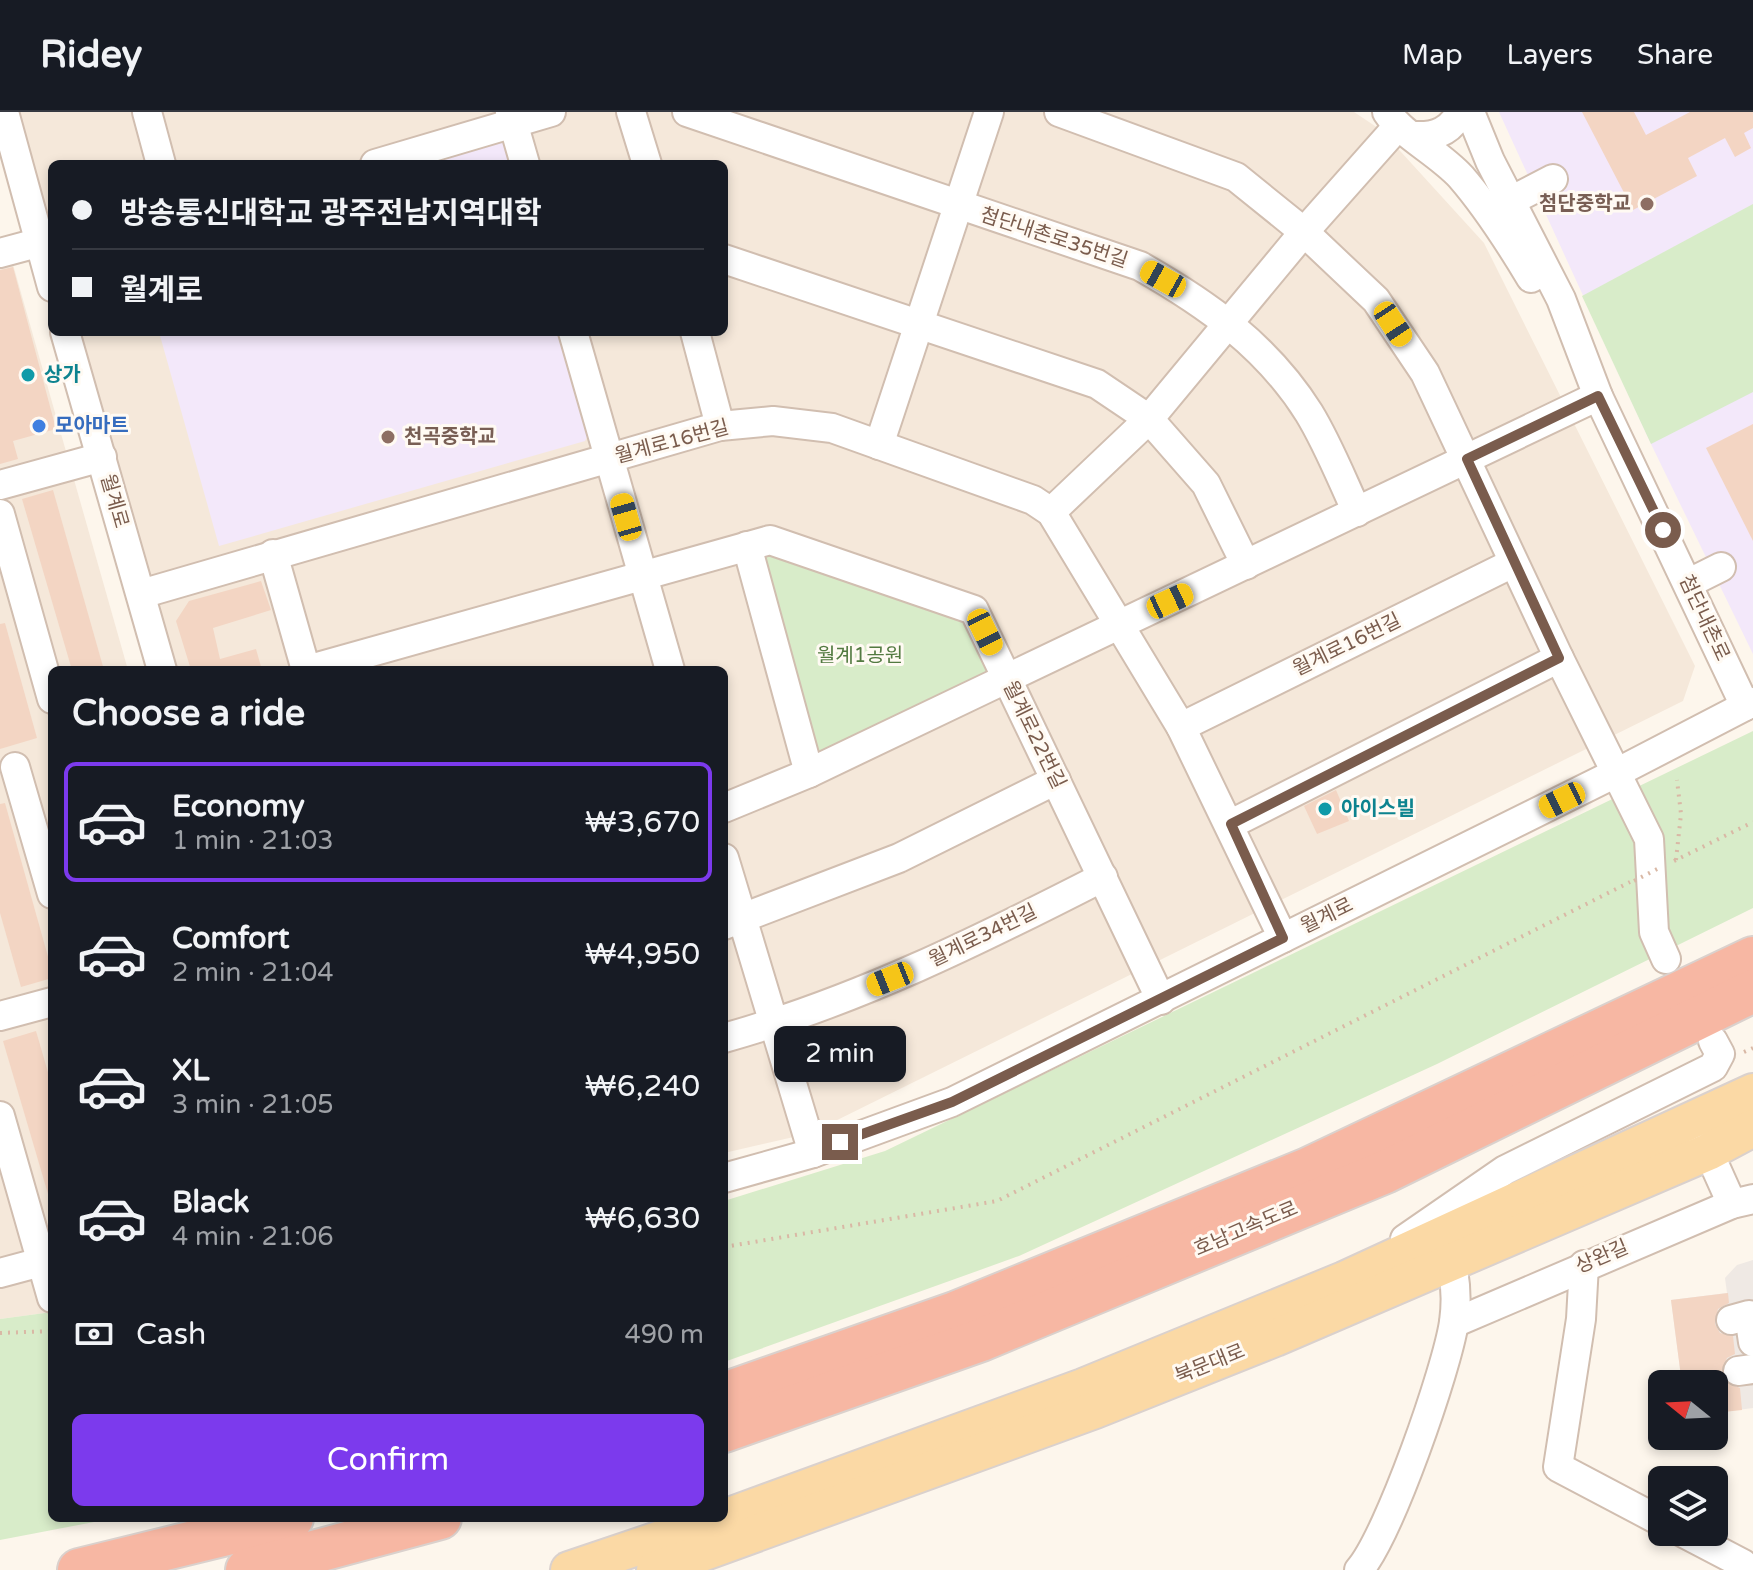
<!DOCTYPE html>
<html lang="en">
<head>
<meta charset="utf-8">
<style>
  :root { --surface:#171b24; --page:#20242c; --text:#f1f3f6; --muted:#9ea1a6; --line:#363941; --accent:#7c3aed }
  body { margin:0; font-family:"Varela Round","Noto Sans KR",sans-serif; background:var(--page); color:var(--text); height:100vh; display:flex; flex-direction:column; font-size:30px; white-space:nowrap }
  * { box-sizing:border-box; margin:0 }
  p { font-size:26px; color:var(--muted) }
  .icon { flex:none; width:44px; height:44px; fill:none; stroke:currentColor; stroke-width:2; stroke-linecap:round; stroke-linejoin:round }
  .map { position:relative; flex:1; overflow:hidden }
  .drawer { position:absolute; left:48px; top:554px; width:680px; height:856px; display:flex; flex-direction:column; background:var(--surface); border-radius:12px; box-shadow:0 4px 12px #0003 }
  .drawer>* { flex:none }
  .hud { position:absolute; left:48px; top:48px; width:680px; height:176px; border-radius:12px; box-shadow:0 4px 12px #0003; display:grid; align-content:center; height:176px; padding:0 24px; background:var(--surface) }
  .needle { width:52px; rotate:288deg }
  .fabs { position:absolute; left:1648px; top:1258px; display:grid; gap:16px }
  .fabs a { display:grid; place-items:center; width:80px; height:80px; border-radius:12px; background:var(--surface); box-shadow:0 4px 12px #0003; font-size:40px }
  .end { position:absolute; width:36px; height:36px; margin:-18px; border:10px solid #7a5c4d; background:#fff; box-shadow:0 0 0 4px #fff }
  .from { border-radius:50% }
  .bubble { position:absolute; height:56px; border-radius:12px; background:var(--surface); box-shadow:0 4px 12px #0003; font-size:26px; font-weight:600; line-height:56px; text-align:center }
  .car { position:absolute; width:24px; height:48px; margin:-24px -12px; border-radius:10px; box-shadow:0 0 6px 2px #0007; background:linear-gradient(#f5c518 24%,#345 0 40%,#f5c518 0 76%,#345 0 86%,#f5c518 0) }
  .hud b { display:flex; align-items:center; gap:28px; height:76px; font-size:30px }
  .hud b+b { border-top:2px solid var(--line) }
  .hud i { width:20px; height:20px; background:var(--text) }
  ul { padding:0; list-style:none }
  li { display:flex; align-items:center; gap:24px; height:120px; margin:0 16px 12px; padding:0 8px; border:4px solid transparent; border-radius:12px }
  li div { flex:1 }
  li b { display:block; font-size:30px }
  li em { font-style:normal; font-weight:600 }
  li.active { border-color:var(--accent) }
  li>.icon { width:72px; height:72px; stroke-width:1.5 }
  h2 { padding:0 24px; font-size:36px; line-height:96px }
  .pay { display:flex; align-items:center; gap:20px; height:88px; padding:0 24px; font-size:30px }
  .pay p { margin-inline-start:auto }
  .button { display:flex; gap:16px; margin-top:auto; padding:16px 24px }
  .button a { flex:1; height:92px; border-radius:12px; background:var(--accent); color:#fff; font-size:32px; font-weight:600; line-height:92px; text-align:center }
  header { display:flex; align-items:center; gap:48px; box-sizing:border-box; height:112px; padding:0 40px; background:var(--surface); border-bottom:2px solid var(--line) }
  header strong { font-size:38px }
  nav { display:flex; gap:44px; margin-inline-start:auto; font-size:28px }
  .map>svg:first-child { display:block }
  .residential { fill:#f5e8da }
  .industrial { fill:#efe9e4 }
  .education { fill:#f3e8fa }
  .green { fill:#d8ecc9 }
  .building { fill:#f3d5c3 }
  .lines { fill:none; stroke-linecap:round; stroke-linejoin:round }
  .minor-casing { stroke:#d1beb0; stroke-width:32 }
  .major-casing { stroke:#dad1cd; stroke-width:40 }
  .highway-casing { stroke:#dad1cd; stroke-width:46 }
  .path { stroke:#d9b8a5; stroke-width:4; stroke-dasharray:2 6; stroke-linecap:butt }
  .minor { stroke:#fff; stroke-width:28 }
  .major { stroke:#fbd9a5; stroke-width:36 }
  .highway { stroke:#f7b7a3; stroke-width:42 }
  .path-bridge { stroke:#d9b8a5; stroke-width:4; stroke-dasharray:2 6; stroke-linecap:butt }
  .route { stroke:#7a5c4d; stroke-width:10 }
  .education-dot { fill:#8d6e63; stroke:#fffaf3; stroke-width:3 }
  .culture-dot { fill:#0f9aa8; stroke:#fffaf3; stroke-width:3 }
  .shop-dot { fill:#3f7fe0; stroke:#fffaf3; stroke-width:3 }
  .labels { text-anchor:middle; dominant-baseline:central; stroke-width:6; stroke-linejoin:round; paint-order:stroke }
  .education-label { font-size:20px; font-weight:bold; fill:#785e54; stroke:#fffaf3; text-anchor:end }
  .street-label { font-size:20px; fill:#7a5c4d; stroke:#fffaf3 }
  .culture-label { font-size:20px; font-weight:bold; fill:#0d838f; stroke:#fffaf3; text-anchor:start }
  .shop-label { font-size:20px; font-weight:bold; fill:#366cbe; stroke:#fffaf3; text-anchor:start }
  .park-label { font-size:20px; fill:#537a41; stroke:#fffaf3 }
</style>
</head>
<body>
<header>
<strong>Ridey</strong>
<nav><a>Map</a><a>Layers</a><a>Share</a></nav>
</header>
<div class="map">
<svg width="1753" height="1458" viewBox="0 0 1753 1458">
  <rect width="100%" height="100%" fill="#fdf6ec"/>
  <g class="residential">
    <polygon points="18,0 1354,0 1381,18 1484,131 1695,554 1683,589 811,1021 724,1041 724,558 176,558 80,220 724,220 724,52 52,52 52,120"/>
    <polygon points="12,149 128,558 52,558 52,1200 0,1207 0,152"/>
  </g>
  <polygon class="industrial" points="1753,1148 1753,1296 1714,1301 1714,1272 1682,1272 1671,1188 1727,1181 1725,1166 1737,1153"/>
  <g class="education">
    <polygon points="1499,0 1753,0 1753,542 1651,332"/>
    <polygon points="505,28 512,52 425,52"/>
    <polygon points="159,220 560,220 589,321 585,329 219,434"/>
  </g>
  <g class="green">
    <polygon points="1753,92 1753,280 1651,332 1582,184"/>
    <polygon points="770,441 968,511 988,553 987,559 818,642 762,442"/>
    <polygon points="1753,619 1753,796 1437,952 1019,1144 724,1250 724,1089 885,1039"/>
    <polygon points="52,1200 52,1406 115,1406 0,1428 0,1207"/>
  </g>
  <g class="building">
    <polygon points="1582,0 1634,0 1646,23 1690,0 1753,0 1753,16 1744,21 1751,36 1735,45 1725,26 1688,46 1697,64 1633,98"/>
    <polygon points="13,155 56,317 13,329 18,347 0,352 0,158"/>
    <polygon points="1753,312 1753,429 1706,336"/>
    <polygon points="53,378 104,558 72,558 22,387"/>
    <polygon points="261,469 271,498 213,516 220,547 256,537 262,558 191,558 176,509 189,489"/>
    <polygon points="5,511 37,626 0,637 0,512"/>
    <polygon points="1336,678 1349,709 1317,722 1304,694"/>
    <polygon points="5,691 52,859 52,866 21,875 0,801 0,692"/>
    <polygon points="36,919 52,974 52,1082 48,1082 3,929"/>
    <polygon points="1728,1181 1729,1191 1718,1197 1715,1212 1720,1221 1733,1224 1735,1242 1727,1246 1721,1260 1725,1270 1740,1276 1742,1298 1714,1301 1714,1272 1682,1272 1671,1188"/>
  </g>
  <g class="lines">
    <g class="minor-casing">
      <g id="minor">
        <polyline points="4,0 52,175"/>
        <polyline points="147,0 161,52"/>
        <polyline points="510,0 525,52"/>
        <polyline points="631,0 647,52"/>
        <path d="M687 0 1140 154C1207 192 1267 234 1309 301 1328 332 1342 368 1357 400"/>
        <polyline points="1059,0 1236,65 1304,120 1376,188 1425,261 1559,546 1649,727 1654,820 1666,847"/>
        <path d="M1387 0C1402 23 1439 41 1461 65 1487 95 1510 131 1531 166"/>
        <polyline points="1470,0 1490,49 1561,187 1598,284 1745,594"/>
        <path d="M1415 24C1435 25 1451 19 1460 0"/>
        <polyline points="375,52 551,0"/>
        <polyline points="1495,97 1553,67"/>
        <polyline points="0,141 41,130"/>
        <polyline points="724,147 1097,272 1149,307 1206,372 1246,453"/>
        <polyline points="65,220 162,558"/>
        <polyline points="573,220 670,558"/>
        <polyline points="695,220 720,314"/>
        <polyline points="879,333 989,0"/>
        <polyline points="0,373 102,345"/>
        <polyline points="1051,400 1149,307 1304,120 1398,14"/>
        <polyline points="0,402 52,587"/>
        <polyline points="747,434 809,661"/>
        <polyline points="273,442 306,558"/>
        <polyline points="1689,471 1721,455"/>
        <polyline points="141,482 720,314 773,309 832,316 1033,388 1051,400 1181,615 1283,826"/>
        <polyline points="307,558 770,428 974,498 1161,888"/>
        <polyline points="1181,615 1513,451"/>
        <polyline points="15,655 52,782"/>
        <polyline points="724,696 809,661 1598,284"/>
        <polyline points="1231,712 1559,546"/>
        <polyline points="724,746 813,1041"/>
        <polyline points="724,813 899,746 1056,668"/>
        <polyline points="0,904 52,890"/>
        <path d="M724 926C857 889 980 828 1103 765"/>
        <polyline points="0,1004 52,1186"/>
        <polyline points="1701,1023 1732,1092"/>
        <polyline points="724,1066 813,1041 952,990 1618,660 1753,590"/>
        <polyline points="1405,1127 1505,1058 1713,955 1720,942 1713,929"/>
        <polyline points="1584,1153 1581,1207 1558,1355 1662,1410"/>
        <polyline points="0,1161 41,1150"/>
        <polyline points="1731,1208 1749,1203 1753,1230"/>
        <polyline points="1454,1211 1732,1092 1753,1087"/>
        <polyline points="1738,1259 1753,1257"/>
        <polyline points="1682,1420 1743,1452"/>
        <path d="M1359 1458C1389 1424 1447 1257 1454 1210 1457 1188 1456 1169 1451 1149"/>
      </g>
    </g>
    <g class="major-casing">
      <g id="major">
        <polyline points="724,1406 1083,1275 1344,1168 1753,980"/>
        <polyline points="569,1458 723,1406"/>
        <polyline points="655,1458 1095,1298 1275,1226 1708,1040 1753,1016"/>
      </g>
    </g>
    <g class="highway-casing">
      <g id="highway">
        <polyline points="724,1282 955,1201 1308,1057 1753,846"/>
        <polyline points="724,1319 981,1228 1385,1060 1753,879"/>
        <polyline points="79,1458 292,1406"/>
        <polyline points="247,1458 440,1406"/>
      </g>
    </g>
    <g class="path">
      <polyline points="1676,748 1681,702 1677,668"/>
      <polyline points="1674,749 1753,710"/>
      <polyline points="1744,940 1753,936"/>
      <polyline points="724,1135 997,1089 1630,770"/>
      <polyline points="0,1221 52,1219"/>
    </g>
    <use href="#minor" class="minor"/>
    <use href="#major" class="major"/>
    <use href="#highway" class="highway"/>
    <polyline class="path-bridge" points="1634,769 1661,755"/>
  </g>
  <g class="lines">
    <polyline class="route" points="840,1030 952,990 1283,826 1231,712 1559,546 1467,347 1598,284 1663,418"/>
  </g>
  <g class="education-dot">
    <circle cx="1647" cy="92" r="8"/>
    <circle cx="388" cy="325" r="8"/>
  </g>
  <g class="culture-dot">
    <circle cx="28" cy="263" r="8"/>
    <circle cx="1325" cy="697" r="8"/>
  </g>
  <circle class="shop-dot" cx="39" cy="314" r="8"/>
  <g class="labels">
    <g class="education-label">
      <text x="1631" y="92">첨단중학교</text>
      <text x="404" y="325" text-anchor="start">천곡중학교</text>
    </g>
    <g class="street-label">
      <text transform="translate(1054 126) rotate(18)">첨단내촌로35번길</text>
      <text transform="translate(672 330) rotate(-15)">월계로16번길</text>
      <text transform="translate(114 389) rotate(74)">월계로</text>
      <text transform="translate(1704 506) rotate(65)">첨단내촌로</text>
      <text transform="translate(1347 533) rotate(-26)">월계로16번길</text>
      <text transform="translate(1034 623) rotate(64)">월계로22번길</text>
      <text transform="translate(1327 804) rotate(-26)">월계로</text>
      <text transform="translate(983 824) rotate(-26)">월계로34번길</text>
      <text transform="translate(1246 1117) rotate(-23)">호남고속도로</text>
      <text transform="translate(1602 1145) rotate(-23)">상완길</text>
      <text transform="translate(1210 1252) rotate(-22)">북문대로</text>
    </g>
    <g class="culture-label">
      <text x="44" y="263">상가</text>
      <text x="1341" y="697">아이스빌</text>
    </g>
    <g class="shop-label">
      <text x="55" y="314">모아마트</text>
    </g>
    <g class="park-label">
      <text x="860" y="544">월계1공원</text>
    </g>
  </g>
</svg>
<div class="fabs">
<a><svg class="needle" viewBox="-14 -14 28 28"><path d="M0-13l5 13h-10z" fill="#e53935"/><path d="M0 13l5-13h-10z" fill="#9ea1a6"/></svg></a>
<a><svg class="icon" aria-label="layers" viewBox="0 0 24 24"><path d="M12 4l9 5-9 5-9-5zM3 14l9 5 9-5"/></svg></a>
</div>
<i class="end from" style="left:1663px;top:418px"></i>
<i class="end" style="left:840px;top:1030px"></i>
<div class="bubble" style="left:774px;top:914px;width:132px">2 min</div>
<i class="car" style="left:1163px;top:167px;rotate:299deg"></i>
<i class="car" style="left:1393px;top:212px;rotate:147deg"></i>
<i class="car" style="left:626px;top:405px;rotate:344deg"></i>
<i class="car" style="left:1170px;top:489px;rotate:65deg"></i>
<i class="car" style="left:985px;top:520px;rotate:154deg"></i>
<i class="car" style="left:1562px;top:688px;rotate:244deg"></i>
<i class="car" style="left:890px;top:867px;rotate:248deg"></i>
<div class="hud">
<b><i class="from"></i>방송통신대학교 광주전남지역대학</b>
<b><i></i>월계로</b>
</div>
<section class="drawer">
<h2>Choose a ride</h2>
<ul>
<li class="active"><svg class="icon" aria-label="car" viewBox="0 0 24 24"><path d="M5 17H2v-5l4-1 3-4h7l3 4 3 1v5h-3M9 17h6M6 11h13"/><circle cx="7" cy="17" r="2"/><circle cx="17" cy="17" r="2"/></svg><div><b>Economy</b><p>1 min · 21:03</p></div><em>₩3,670</em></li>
<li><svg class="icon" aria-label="car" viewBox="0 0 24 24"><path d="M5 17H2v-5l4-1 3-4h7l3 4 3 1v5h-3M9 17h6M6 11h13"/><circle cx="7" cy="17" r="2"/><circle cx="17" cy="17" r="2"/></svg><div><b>Comfort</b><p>2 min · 21:04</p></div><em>₩4,950</em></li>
<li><svg class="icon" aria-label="car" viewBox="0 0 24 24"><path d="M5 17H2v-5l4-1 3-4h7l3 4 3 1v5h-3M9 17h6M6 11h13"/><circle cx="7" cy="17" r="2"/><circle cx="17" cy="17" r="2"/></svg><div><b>XL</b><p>3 min · 21:05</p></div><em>₩6,240</em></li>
<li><svg class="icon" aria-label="car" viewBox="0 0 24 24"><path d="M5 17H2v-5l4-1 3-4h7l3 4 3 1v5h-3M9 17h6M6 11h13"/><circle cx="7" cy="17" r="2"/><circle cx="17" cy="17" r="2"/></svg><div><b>Black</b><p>4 min · 21:06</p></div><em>₩6,630</em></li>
</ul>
<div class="pay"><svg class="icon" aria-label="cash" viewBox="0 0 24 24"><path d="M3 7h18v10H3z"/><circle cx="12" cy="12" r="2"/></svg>Cash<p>490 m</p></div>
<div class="button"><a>Confirm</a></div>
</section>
</div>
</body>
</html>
